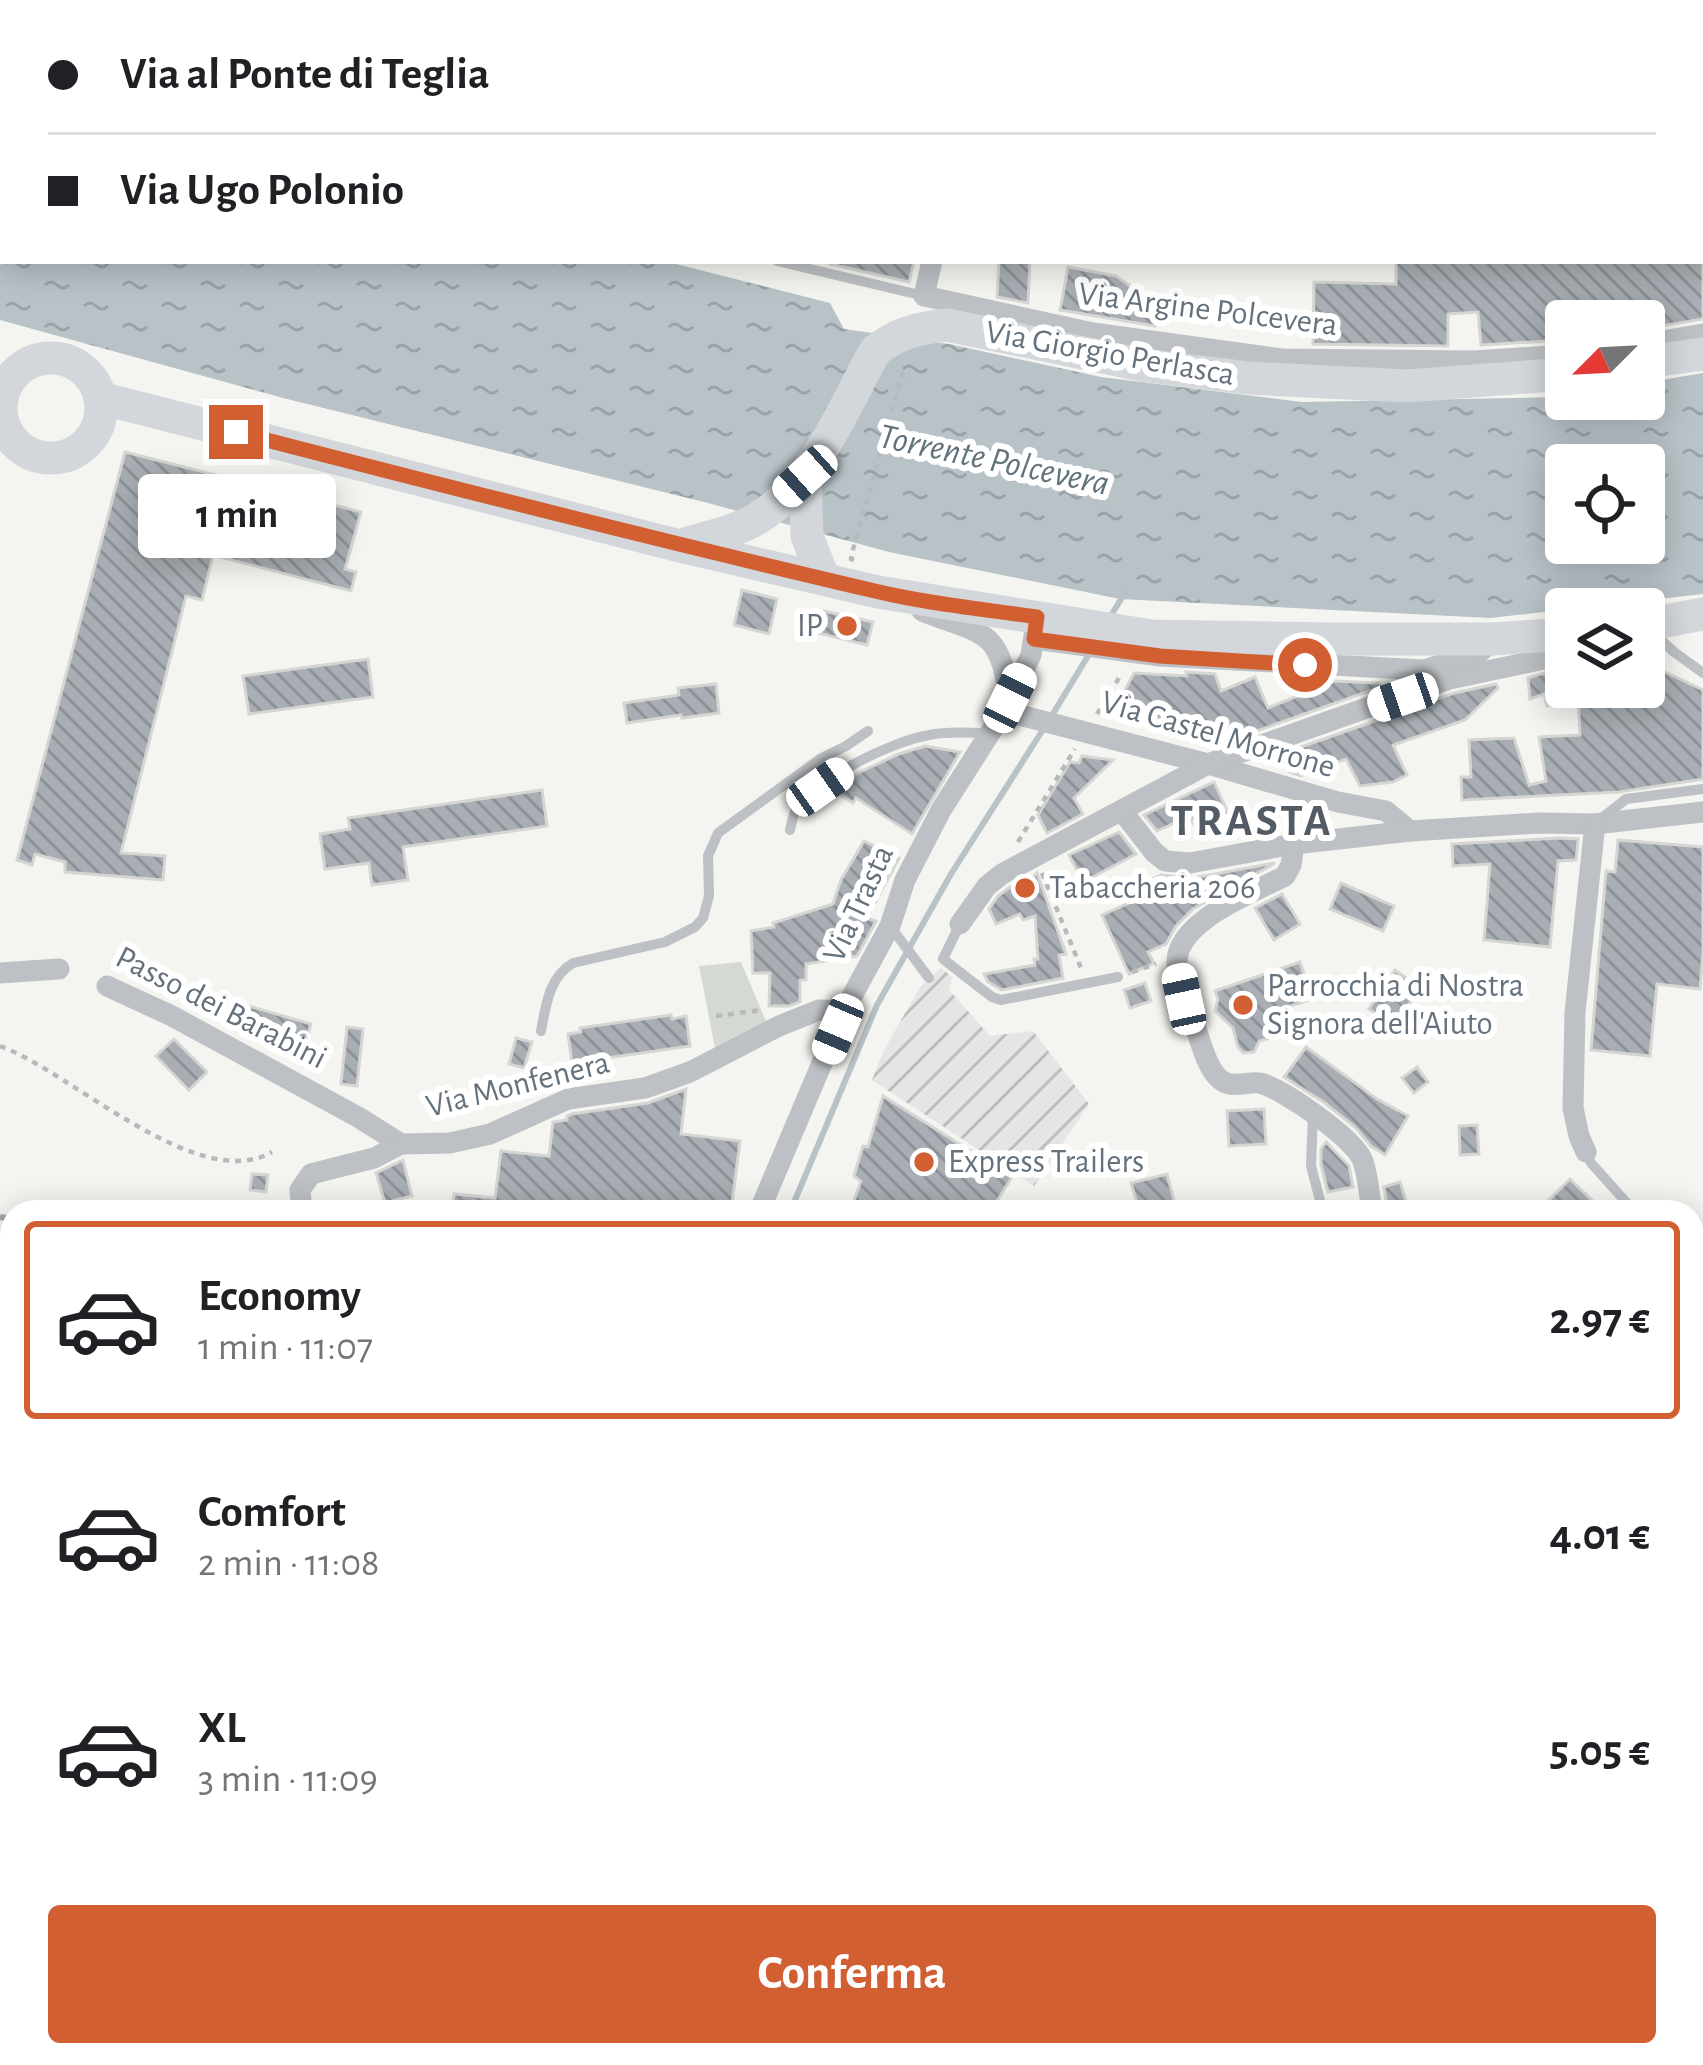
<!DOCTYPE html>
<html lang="it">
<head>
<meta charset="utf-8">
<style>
  :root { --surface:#fff; --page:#f6f6f6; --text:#202124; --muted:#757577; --line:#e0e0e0; --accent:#d25f32 }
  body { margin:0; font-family:"Alegreya Sans",sans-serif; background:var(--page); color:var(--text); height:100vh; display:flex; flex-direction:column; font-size:45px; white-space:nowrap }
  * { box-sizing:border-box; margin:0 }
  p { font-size:39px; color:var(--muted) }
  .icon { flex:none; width:66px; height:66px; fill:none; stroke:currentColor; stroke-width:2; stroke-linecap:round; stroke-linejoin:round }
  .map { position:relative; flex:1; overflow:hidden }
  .sheet { position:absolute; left:0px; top:1200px; width:1704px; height:867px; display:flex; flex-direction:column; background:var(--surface); border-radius:36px 36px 0 0; box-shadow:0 6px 30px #0003 }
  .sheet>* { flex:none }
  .guide { position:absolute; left:0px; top:0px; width:1704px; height:264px; box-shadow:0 6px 30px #0003; display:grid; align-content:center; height:264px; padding:0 48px; background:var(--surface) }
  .needle { width:78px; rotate:246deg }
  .tools { position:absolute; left:1545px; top:300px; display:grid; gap:24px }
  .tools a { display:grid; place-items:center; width:120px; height:120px; border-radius:12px; background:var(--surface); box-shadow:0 6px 30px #0003; font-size:60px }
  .end { position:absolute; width:54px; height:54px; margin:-27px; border:15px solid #d25f32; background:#fff; box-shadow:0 0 0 6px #fff }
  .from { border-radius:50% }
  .bubble { position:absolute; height:84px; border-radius:12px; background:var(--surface); box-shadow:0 6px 30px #0003; font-size:39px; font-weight:700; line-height:84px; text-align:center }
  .car { position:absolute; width:36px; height:72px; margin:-36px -18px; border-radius:15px; box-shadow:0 0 9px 3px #0007; background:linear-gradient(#fff 24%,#345 0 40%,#fff 0 76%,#345 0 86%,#fff 0) }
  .guide b { display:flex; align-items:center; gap:42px; height:114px; font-size:45px }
  .guide b+b { border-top:3px solid var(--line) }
  .guide i { width:30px; height:30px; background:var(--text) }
  ul { padding:21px 0 0; list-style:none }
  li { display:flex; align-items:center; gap:36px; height:198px; margin:0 24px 18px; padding:0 24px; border:6px solid transparent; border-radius:12px }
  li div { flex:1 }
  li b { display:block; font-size:45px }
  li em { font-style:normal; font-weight:700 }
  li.current { border-color:var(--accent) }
  li>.icon { width:108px; height:108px; stroke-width:1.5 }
  .cta { display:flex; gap:24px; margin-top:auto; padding:24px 48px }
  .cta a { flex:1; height:138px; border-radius:12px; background:var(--accent); color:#fff; font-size:48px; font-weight:700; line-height:138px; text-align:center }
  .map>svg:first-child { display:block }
  .industrial { fill:url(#industrial-furrows) }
  .forest { fill:url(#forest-crowns) }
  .green { fill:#d4dad2 }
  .water { fill:url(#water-ripples); fill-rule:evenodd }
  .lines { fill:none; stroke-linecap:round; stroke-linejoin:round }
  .stream { stroke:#b8c2c7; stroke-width:6 }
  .building { fill:url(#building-back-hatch); stroke:#d5d5d3; stroke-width:3 }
  .path { stroke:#b7b9bc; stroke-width:4.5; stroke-dasharray:6 6; stroke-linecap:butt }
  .lane { stroke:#bdc0c4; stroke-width:10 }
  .street { stroke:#bdc0c4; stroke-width:21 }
  .secondary { stroke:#d3d7db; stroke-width:30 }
  .primary { stroke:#d3d7db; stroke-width:33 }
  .rail { stroke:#a1a5aa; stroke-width:6; stroke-dasharray:18 9; stroke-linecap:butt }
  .route { stroke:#d25f32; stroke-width:15 }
  .poi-dot { fill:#d25f32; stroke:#fff; stroke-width:4.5 }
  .labels { text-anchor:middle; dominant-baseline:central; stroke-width:12; stroke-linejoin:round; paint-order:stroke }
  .street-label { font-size:33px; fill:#65727e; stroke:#fff }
  .poi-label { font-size:33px; fill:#65727e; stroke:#fff; text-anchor:start }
  .water-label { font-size:36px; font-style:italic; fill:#61737c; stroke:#fff }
  .district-label { font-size:45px; font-weight:bold; letter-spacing:3px; fill:#535c64; stroke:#fff }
</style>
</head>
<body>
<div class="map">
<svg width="1703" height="2065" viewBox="0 0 1703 2065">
  <defs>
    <pattern id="industrial-furrows" width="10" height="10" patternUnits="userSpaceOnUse" patternTransform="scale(3)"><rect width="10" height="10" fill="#e4e5e4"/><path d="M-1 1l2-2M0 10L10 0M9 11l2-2" fill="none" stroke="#bcbebe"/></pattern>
    <pattern id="forest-crowns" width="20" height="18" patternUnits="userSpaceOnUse" patternTransform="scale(3)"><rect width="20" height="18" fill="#d4dad2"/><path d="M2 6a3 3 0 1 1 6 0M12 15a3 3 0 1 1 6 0" fill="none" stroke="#b0b5b0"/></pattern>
    <pattern id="water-ripples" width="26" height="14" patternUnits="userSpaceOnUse" patternTransform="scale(3)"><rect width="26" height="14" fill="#b8c2c7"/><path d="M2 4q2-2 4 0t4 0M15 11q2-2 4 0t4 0" fill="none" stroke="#99a2a7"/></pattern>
    <pattern id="building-back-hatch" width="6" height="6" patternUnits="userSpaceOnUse" patternTransform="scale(3)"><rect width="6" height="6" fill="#a8aeb3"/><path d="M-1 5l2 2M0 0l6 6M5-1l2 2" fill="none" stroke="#8c9297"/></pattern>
  </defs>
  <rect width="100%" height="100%" fill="#f4f4f0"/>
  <g class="industrial">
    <polygon points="1339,0 1703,0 1703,148 1701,3 1340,3"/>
    <polygon points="941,968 952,977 949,990 990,1036 1033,1031 1089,1104 1034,1186 872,1080 883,1052 920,987"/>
  </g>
  <g class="forest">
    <polygon points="12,1829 12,2055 37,2055 28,2065 0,2065 0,1833"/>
    <polygon points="270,2055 1005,2055 987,2065 271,2065"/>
    <polygon points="1475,2055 1610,2055 1613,2057 1604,2065 1471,2065"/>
  </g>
  <polygon class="green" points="741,962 767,1024 716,1053 699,966"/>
  <path class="water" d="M0 60 3 61V261H664L830 303 844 329 949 344 1101 377 1302 402 1566 397V399H1644V383L1703 373V594L1490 618 1120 599 889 552 708 503 283 398 0 320ZM1566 465H1644V543H1566Z"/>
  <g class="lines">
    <g class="stream">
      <polyline points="1109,619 1124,594"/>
      <polyline points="1051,717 1091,651"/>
      <polyline points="790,1212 877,1005 951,874 1044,728"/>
      <polyline points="1,1373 12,1383"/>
      <polyline points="619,2055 632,2065"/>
      <polyline points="186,2065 189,2055"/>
      <polyline points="1370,2065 1383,2055"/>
    </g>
  </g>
  <g class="building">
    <polygon points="830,261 914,261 909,282 830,264"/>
    <polygon points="999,261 1030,261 1028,303 997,297"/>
    <polygon points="1396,261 1703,261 1703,319 1644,329 1644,321 1566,321 1566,340 1481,345 1478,312 1448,314 1448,346 1313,344 1314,282 1396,284"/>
    <polygon points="1068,267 1116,276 1158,305 1155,326 1060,310"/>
    <polygon points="125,452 361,512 345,569 356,572 351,591 213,555 202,600 186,596 121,853 165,856 163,880 65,872 65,862 35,854 32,865 17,860"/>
    <polygon points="742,590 777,599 769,634 734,625"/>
    <polygon points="824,611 873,622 867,645 818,633"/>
    <polygon points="368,659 373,697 249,714 243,676"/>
    <polygon points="1644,662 1703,690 1703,779 1619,792 1462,800 1461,777 1471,777 1469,740 1514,738 1529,785 1546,781 1539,737 1580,735 1578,698 1547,706 1544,694 1530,699 1528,678 1566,666 1566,687 1644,687"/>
    <polygon points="1186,672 1215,674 1221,691 1255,677 1268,708 1334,681 1379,683 1381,687 1214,746 1207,730 1115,709 1134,673 1187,676"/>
    <polygon points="716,684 719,713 682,718 681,715 627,723 624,703 679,695 678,688"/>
    <polygon points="1496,684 1498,688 1465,720 1393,745 1407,775 1393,782 1360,786 1346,759 1301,776 1290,772 1284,753 1454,693"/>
    <polygon points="925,746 960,752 912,834 856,798 853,803 837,793 844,783 860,772 899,754"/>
    <polygon points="1082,756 1113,760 1074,798 1083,814 1047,833 1038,815 1070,762 1079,763"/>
    <polygon points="1214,782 1229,815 1196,829 1190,816 1157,831 1144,815"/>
    <polygon points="542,790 547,826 403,847 408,880 372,885 369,863 325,869 320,834 350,829 348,818"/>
    <polygon points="1119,832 1136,854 1083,882 1069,855"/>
    <polygon points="1560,838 1578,839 1578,842 1576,860 1558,861 1550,947 1484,940 1490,864 1453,866 1452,844"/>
    <polygon points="1618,840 1703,847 1703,952 1700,989 1657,984 1650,1056 1591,1050 1606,871 1615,872"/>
    <polygon points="864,841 899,858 867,918 876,921 857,956 806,964 806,980 800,980 800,1002 789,1006 769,1006 770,973 753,973 751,931 774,927 773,923 833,904 841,880"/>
    <polygon points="1275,863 1193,909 1176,926 1166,944 1148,952 1154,963 1129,974 1102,915 1145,896 1139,885 1161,875 1193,878"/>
    <polygon points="1037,873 1066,954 1059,955 1063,978 1002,990 988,982 984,974 1035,965 1034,959 1038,959 1035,916 1023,920 1020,914 996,924 989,909 998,896 1010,887 1032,878"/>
    <polygon points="1341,883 1394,906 1383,931 1330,909"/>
    <polygon points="1282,894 1300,924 1274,940 1255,908"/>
    <polygon points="1300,962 1312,999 1267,1014 1274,1037 1259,1041 1254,1052 1243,1053 1238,1047 1233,1028 1215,1011 1218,999 1215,991"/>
    <polygon points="1395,970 1420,988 1394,1026 1369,1009"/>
    <polygon points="1145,983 1151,1001 1130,1008 1124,990"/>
    <polygon points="221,998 311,1024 305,1044 268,1037 269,1033 246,1026 248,1020 218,1005"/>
    <polygon points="671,1015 672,1019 686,1016 690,1046 572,1063 568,1034 581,1032 580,1028"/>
    <polygon points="347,1027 363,1029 357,1086 341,1084"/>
    <polygon points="516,1038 532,1042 524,1068 509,1064"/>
    <polygon points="174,1039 207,1072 189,1090 156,1056"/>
    <polygon points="1306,1047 1377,1099 1408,1116 1385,1155 1371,1146 1355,1127 1325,1103 1284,1077"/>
    <polygon points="1417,1067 1428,1082 1414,1093 1402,1078"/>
    <polygon points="686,1089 681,1134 740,1141 731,1212 452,1212 454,1194 495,1198 501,1151 549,1156 553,1122 567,1120 567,1116 572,1114 648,1103"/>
    <polygon points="883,1096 1012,1177 990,1212 850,1212 861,1181 854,1176 863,1146 868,1147"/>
    <polygon points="1264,1109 1266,1144 1229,1146 1227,1111"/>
    <polygon points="1477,1125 1479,1154 1460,1155 1459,1126"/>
    <polygon points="1326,1142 1349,1166 1353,1187 1328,1192 1321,1165 1321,1149"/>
    <polygon points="403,1160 412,1196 385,1203 376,1173"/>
    <polygon points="252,1174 268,1175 266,1192 250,1190"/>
    <polygon points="1167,1174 1177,1212 1144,1212 1142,1205 1138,1206 1131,1183"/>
    <polygon points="1570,1179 1604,1212 1537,1212"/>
    <polygon points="1400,1182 1406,1201 1387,1207 1384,1187"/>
  </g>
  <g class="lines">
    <g class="path">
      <polyline points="780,0 780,3"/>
      <polyline points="854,560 851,559 852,553 905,365"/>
      <polyline points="1097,714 1122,673"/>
      <polyline points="1018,842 1075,749"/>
      <polyline points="1042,873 1081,968"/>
      <polyline points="1132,972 1156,964"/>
      <polyline points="716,1016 761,1010"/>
      <path d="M0 1046C70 1071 198 1195 272 1152"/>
      <polyline points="835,1212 835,1211"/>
      <polyline points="0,1313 12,1328"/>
      <polyline points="1211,2065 1217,2055"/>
    </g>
    <g class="lane">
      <polyline points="198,3 199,0"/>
      <polyline points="777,261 924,296"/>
      <polyline points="1650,630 1674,652 1703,673"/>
      <polyline points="1602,818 1626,799 1703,789"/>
      <path d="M790 830C792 823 792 816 796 811 813 779 893 741 929 735 947 731 968 733 987 733"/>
      <polyline points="960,924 943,959 992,997 1001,1000 1118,977"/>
      <polyline points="890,926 929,978"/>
      <path d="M541 1031C546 1005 549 977 573 963L665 942 695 927 703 918 709 896 708 856 718 833 820 759 846 746 868 731"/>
      <polyline points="1313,1115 1311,1166 1323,1212"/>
      <polyline points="1586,1152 1591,1163 1635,1212"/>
      <polyline points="1322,1209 1343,1207 1362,1212 1372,1209"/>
      <polyline points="1692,1267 1703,1289"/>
      <polyline points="219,2055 224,2065"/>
    </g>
    <g class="street">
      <polyline points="537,0 538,3"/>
      <polyline points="1133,0 1134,3"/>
      <polyline points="1235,0 1236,3"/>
      <polyline points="1332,0 1333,3"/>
      <polyline points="981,3 981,0"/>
      <polyline points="932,261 924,296 1093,333 1282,359 1473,361 1566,355"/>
      <polyline points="1644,344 1703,334"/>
      <path d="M922 611C981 635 1000 626 1009 698"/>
      <polyline points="1035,639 1160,656 1424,670"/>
      <polyline points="1423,688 1450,679 1548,658"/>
      <polyline points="1004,711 1208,764 1338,802 1386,811 1410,831"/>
      <polyline points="1122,811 1154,852 1165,861 1190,863 1294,844 1410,831 1539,823 1595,824 1703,812"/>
      <path d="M1294 844 1291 865 1285 876C1253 893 1175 921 1177 964 1178 985 1187 1007 1195 1026 1201 1042 1208 1074 1224 1082 1235 1088 1248 1081 1260 1083 1283 1089 1352 1137 1362 1159 1369 1175 1368 1195 1373 1212"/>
      <polyline points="960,924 987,886 1002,874 1208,764 1423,688 1424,670 1480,652 1493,639"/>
      <polyline points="0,973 59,969"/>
      <polyline points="107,986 172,1016 358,1117 401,1144"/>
      <polyline points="1586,1152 1579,1136 1573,1108 1575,1012 1595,824"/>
      <polyline points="302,1212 300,1190 311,1174 374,1158 401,1144 450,1143 490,1134 568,1099 645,1088 690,1072 779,1026 819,1010 844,1011"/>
      <polyline points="759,1212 844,1011 890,926 905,880 941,810 1004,711 1031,655 1037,617"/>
      <polyline points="0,1364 12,1363"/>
      <polyline points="1692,1835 1703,1847"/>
      <polyline points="147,2065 150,2055"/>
      <polyline points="1039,2065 1042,2055"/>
      <polyline points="1646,2065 1654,2055"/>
    </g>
    <g class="secondary">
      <polyline points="377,0 415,3"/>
      <polyline points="482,0 488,3"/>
      <polyline points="1048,3 1059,0"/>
    </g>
    <g class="primary">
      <circle cx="51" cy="408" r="50"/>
      <polyline points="1644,362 1703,354"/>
      <polyline points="100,398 680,546 878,592 1152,636 1334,639 1493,639 1566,634"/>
      <polyline points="805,476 807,536 823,577"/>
      <path d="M688 543C711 536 737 531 758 518 814 484 844 407 875 351 897 333 919 328 947 325L1142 365 1248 378 1407 386 1566 374"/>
      <polyline points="1644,625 1703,614"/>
    </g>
    <g class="rail">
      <polyline points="0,22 3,23"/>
      <polyline points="1701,168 1703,168"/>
      <polyline points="1701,195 1703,195"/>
      <polyline points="0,1217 12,1219"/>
      <polyline points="1692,1400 1703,1399"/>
    </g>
  </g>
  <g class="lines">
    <path class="route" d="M236 432C448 487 661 541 875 591 928 604 984 609 1037 617L1034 639 1160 656 1305 665"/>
  </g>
  <g class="poi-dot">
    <circle cx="847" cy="626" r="12"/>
    <circle cx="1025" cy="888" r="12"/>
    <circle cx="1243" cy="1005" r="12"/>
    <circle cx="924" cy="1162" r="12"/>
  </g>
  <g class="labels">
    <g class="street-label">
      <text transform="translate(1208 310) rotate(7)">Via Argine Polcevera</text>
      <text transform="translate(1110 354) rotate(10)">Via Giorgio Perlasca</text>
      <text transform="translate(1218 735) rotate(16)">Via Castel Morrone</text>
      <text transform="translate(859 904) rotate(-65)">Via Trasta</text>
      <text transform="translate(221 1008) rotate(27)">Passo dei Barabini</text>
      <text transform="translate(518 1085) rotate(-14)">Via Monfenera</text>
    </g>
    <g class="poi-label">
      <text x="823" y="626" text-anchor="end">IP</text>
      <text x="1049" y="888">Tabaccheria 206</text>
      <text x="1267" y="986">Parrocchia di Nostra<tspan x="1267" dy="38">Signora dell'Aiuto</tspan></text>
      <text x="948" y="1162">Express Trailers</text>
    </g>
    <g class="water-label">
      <text transform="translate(994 460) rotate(12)">Torrente Polcevera</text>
    </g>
    <g class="district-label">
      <text x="1252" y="821">TRASTA</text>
    </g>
  </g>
</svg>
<div class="tools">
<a><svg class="needle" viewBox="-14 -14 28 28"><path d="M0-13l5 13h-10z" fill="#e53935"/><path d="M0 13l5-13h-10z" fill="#757577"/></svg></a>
<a><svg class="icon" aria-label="locate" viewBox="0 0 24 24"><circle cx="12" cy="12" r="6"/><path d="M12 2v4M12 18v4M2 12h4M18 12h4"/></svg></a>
<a><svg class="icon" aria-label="layers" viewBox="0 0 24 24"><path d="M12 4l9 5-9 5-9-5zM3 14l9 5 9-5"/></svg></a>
</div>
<i class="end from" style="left:1305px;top:665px"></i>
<i class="end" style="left:236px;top:432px"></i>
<div class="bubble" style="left:138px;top:474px;width:198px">1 min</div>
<i class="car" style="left:805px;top:476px;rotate:228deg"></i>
<i class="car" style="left:1403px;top:697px;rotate:251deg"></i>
<i class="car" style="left:1010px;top:698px;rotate:26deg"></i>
<i class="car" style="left:820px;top:787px;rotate:55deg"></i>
<i class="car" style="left:1184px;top:999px;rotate:348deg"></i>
<i class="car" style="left:838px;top:1029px;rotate:203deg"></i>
<div class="guide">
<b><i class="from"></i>Via al Ponte di Teglia</b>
<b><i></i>Via Ugo Polonio</b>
</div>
<section class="sheet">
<ul>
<li class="current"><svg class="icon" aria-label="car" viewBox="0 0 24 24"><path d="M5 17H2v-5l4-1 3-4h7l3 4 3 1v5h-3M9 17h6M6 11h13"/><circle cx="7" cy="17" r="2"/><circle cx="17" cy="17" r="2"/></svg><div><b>Economy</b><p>1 min · 11:07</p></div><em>2.97 €</em></li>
<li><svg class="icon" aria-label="car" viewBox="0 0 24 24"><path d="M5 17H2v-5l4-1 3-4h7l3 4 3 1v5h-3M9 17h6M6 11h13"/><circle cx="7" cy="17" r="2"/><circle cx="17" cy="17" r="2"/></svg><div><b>Comfort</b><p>2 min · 11:08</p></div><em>4.01 €</em></li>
<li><svg class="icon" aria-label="car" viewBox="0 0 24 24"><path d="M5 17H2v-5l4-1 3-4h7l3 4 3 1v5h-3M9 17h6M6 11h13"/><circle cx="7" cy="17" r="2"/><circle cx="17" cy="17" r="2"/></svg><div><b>XL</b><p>3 min · 11:09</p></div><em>5.05 €</em></li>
</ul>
<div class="cta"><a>Conferma</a></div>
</section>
</div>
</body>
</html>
